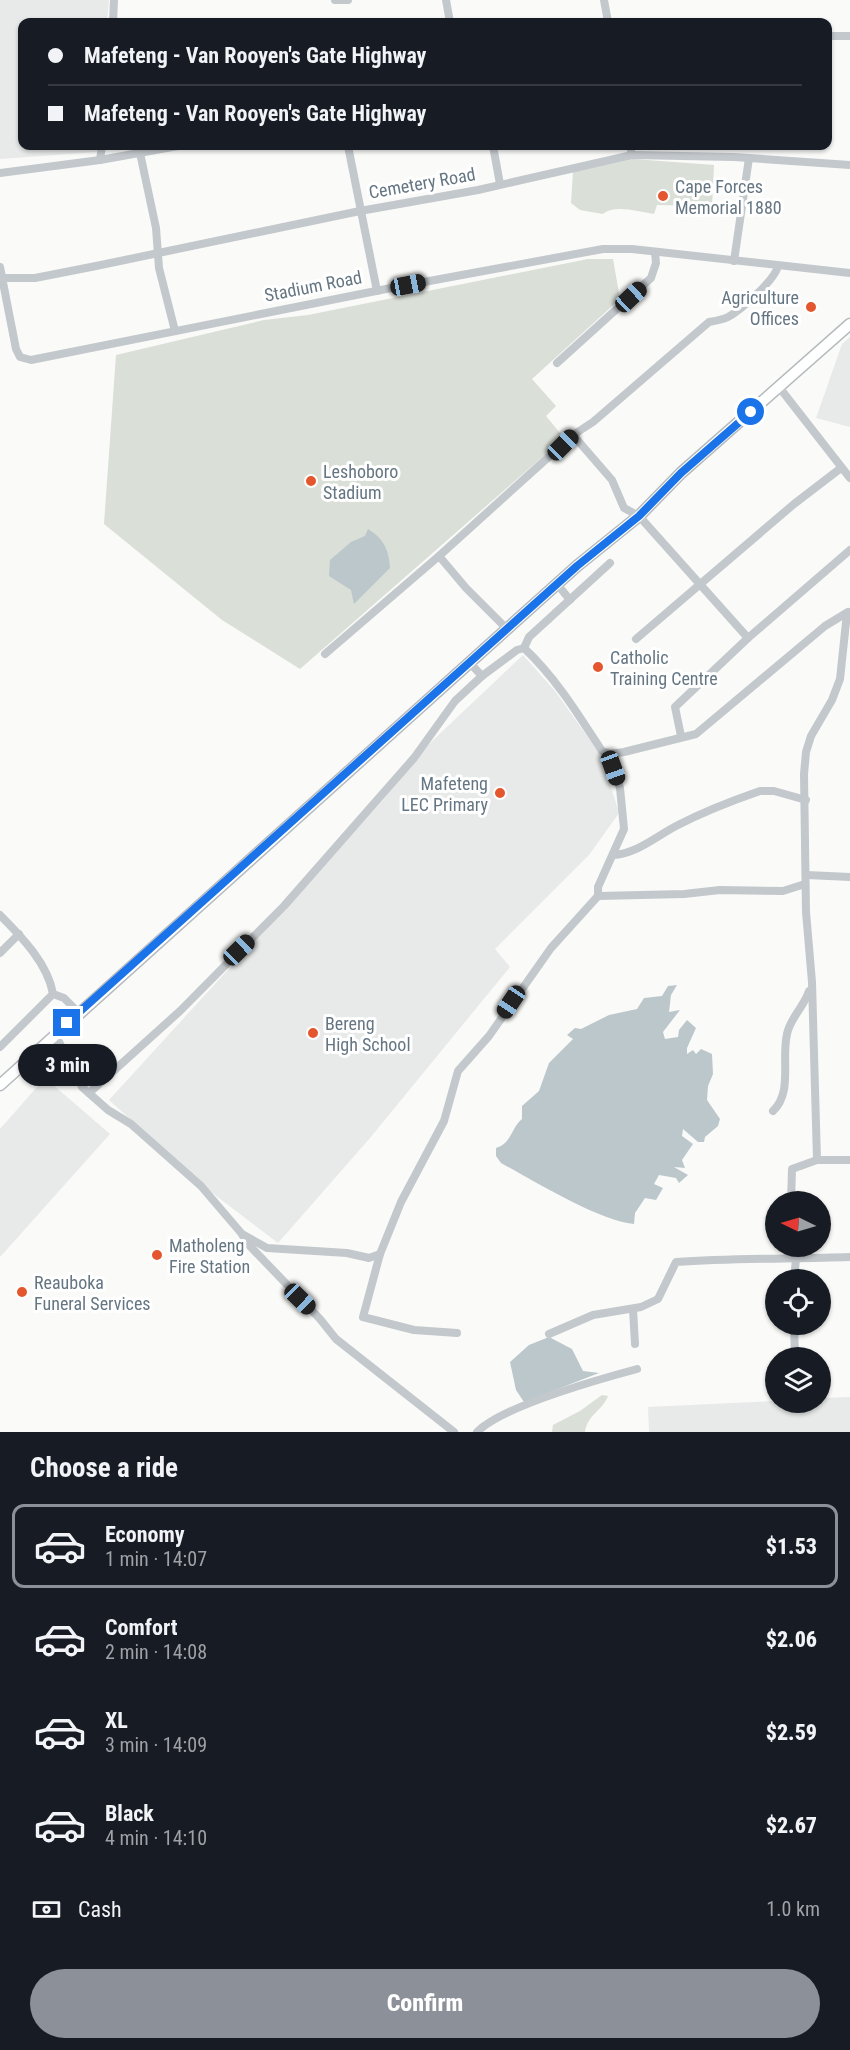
<!DOCTYPE html>
<html lang="en">
<head>
<meta charset="utf-8">
<style>
  :root { --surface:#171b24; --page:#242831; --text:#f1f3f6; --muted:#9ea1a6; --line:#363941; --accent:#8c9099 }
  body { margin:0; font-family:"Roboto Condensed",sans-serif; background:var(--page); color:var(--text); height:100vh; display:flex; flex-direction:column; font-size:22px; white-space:nowrap }
  * { box-sizing:border-box; margin:0 }
  p { font-size:20px; color:var(--muted) }
  .icon { flex:none; width:33px; height:33px; fill:none; stroke:currentColor; stroke-width:2; stroke-linecap:round; stroke-linejoin:round }
  .map { position:relative; height:1432px; overflow:hidden }
  .sheet { display:flex; flex-direction:column; background:var(--surface); flex:1 }
  .sheet>* { flex:none }
  .guide { position:absolute; left:18px; top:18px; width:814px; height:132px; border-radius:12px; box-shadow:0 2px 4px #0004; display:grid; align-content:center; height:132px; padding:0 30px; background:var(--surface) }
  .needle { width:39px; rotate:275deg }
  .tools { position:absolute; left:765px; top:1191px; display:grid; gap:12px }
  .tools a { display:grid; place-items:center; width:66px; height:66px; border-radius:50%; background:var(--surface); box-shadow:0 2px 4px #0004; font-size:30px }
  .end { position:absolute; width:27px; height:27px; margin:-14px; border:8px solid #1a73e8; background:#fff; box-shadow:0 0 0 3px #fff }
  .from { border-radius:50% }
  .bubble { position:absolute; height:42px; border-radius:21px; background:var(--surface); box-shadow:0 2px 4px #0004; font-size:20px; font-weight:800; line-height:42px; text-align:center }
  .car { position:absolute; width:18px; height:36px; margin:-18px -9px; border-radius:8px; box-shadow:0 0 4px 2px #0007; background:linear-gradient(#222 24%,#8ab4d8 0 40%,#222 0 76%,#8ab4d8 0 86%,#222 0) }
  .guide b { display:flex; align-items:center; gap:21px; height:57px; font-size:22px }
  .guide b+b { border-top:2px solid var(--line) }
  .guide i { width:15px; height:15px; background:var(--text) }
  ul { padding:0; list-style:none }
  li { display:flex; align-items:center; gap:18px; height:84px; margin:0 12px 9px; padding:0 18px; border:3px solid transparent; border-radius:12px }
  li div { flex:1 }
  li b { display:block; font-size:22px }
  li em { font-style:normal; font-weight:800 }
  li.selected { border-color:var(--accent) }
  li>.icon { width:54px; height:54px; stroke-width:1.5 }
  h2 { padding:0 30px; font-size:27px; line-height:72px }
  .pay { display:flex; align-items:center; gap:15px; height:66px; padding:0 30px; font-size:22px }
  .pay p { margin-inline-start:auto }
  .primary-button { display:flex; gap:12px; margin-top:auto; padding:12px 30px }
  .primary-button a { flex:1; height:69px; border-radius:36px; background:var(--accent); color:#fff; font-size:24px; font-weight:800; line-height:69px; text-align:center }
  .map>svg:first-child { display:block }
  .built { fill:#e8e9e9 }
  .green { fill:#dadfd7 }
  .water { fill:#bbc7cb }
  .lines { fill:none; stroke-linecap:round; stroke-linejoin:round }
  .major-casing { stroke:#b5babe; stroke-width:13 }
  .minor { stroke:#c3c8cc; stroke-width:8 }
  .major { stroke:#fff; stroke-width:10 }
  .route { stroke:#1a73e8; stroke-width:8 }
  .poi-dot { fill:#e4572e; stroke:#fff; stroke-width:2 }
  .labels { text-anchor:middle; dominant-baseline:central; stroke-width:6; stroke-linejoin:round; paint-order:stroke }
  .street-label { font-size:18px; fill:#657683; stroke:#fff }
  .poi-label { font-size:18px; fill:#657683; stroke:#fff; text-anchor:start }
</style>
</head>
<body>
<div class="map">
<svg width="850" height="1432" viewBox="0 0 850 1432">
  <rect width="100%" height="100%" fill="#fafaf8"/>
  <g class="built">
    <polygon points="0,0 109,0 107,22 22,22 22,146 98,146 97,152 0,159"/>
    <polygon points="850,337 850,427 816,418 842,344"/>
    <polygon points="523,655 555,691 602,757 619,813 589,855 495,949 510,967 370,1138 278,1243 215,1195 109,1100 383,800 429,744"/>
    <polygon points="45,1078 110,1134 0,1257 0,1129"/>
    <polygon points="850,1397 850,1432 649,1432 648,1407 775,1401 820,1402 821,1398"/>
  </g>
  <g class="green">
    <path d="M633 159 714 165 712 206 657 205 654 214C638 212 616 204 603 214L580 210 571 203 573 172Z"/>
    <polygon points="588,259 613,259 620,299 532,379 556,406 546,416 564,438 300,669 222,620 104,524 116,355 264,320 308,315"/>
    <path d="M602 1395 608 1396C603 1410 587 1415 585 1432H552L553 1425 580 1411Z"/>
  </g>
  <g class="water">
    <path d="M368 529C384 539 389 550 390 568L354 604 351 590 329 576 330 560 351 542 365 536Z"/>
    <path d="M677 985 671 995 669 1012 680 1010 663 1032 665 1039 678 1037 679 1030 687 1020 696 1028 687 1048V1054L693 1050 696 1054 701 1049 712 1054 713 1074 708 1086 707 1100 720 1119 718 1126 705 1137 704 1142H698L683 1129 682 1136 693 1144 682 1160 685 1168 674 1167 688 1175 679 1183 676 1178 659 1175 654 1184 663 1188 656 1200 645 1198 635 1213 634 1224C599 1221 534 1181 501 1163L496 1156V1148C512 1143 511 1128 522 1119V1106L539 1091 549 1063 573 1039 567 1035 575 1028 581 1029 609 1015 637 1009 644 998 662 996 668 986Z"/>
    <polygon points="549,1337 572,1349 583,1371 599,1373 524,1402 516,1390 510,1362 529,1345"/>
  </g>
  <g class="lines">
    <g class="major-casing">
      <polyline id="major" points="0,1085 577,566 639,516 681,473 850,324"/>
    </g>
    <g class="minor">
      <polyline points="335,0 348,0"/>
      <polyline points="446,0 450,22"/>
      <polyline points="604,0 608,22"/>
      <polyline points="113,22 114,0"/>
      <polyline points="828,36 850,36"/>
      <polyline points="348,146 377,291"/>
      <polyline points="493,146 500,184"/>
      <polyline points="630,146 632,155"/>
      <polyline points="140,153 156,228 159,268 175,331"/>
      <polyline points="100,160 102,146"/>
      <polyline points="0,173 100,160 178,146"/>
      <polyline points="734,261 749,158"/>
      <polyline points="0,267 16,349 20,357 31,360 386,289 603,249 632,249 850,273"/>
      <polyline points="2,278 35,278 96,266 360,211 478,190 632,155 734,157 850,165"/>
      <polyline points="557,363 651,278 656,263 655,252"/>
      <polyline points="779,387 850,478"/>
      <polyline points="573,435 612,480 624,508 639,516 748,638"/>
      <polyline points="439,556 466,588 507,629"/>
      <polyline points="557,584 570,600"/>
      <polyline points="636,639 794,504 841,468"/>
      <polyline points="524,648 529,637 610,563"/>
      <path d="M325 654 439 556 573 435 593 422 709 322C715 321 722 320 728 317 741 310 775 280 778 266"/>
      <path d="M482 676 517 650 524 648C556 678 578 714 602 751L610 754 624 752 696 734 825 626 848 612"/>
      <polyline points="681,736 675,707 748,638 850,550"/>
      <path d="M613 855C636 854 657 836 676 826 703 812 731 801 760 791H774L806 800"/>
      <polyline points="807,875 850,877"/>
      <polyline points="598,896 598,887 624,829 620,788 610,754"/>
      <path d="M0 915C22 937 48 964 53 994"/>
      <polyline points="0,953 19,934"/>
      <polyline points="55,1034 82,1087 108,1110 131,1124 201,1186 242,1234 247,1243 320,1319 336,1339 454,1432"/>
      <polyline points="0,1047 53,994 64,998 78,1012"/>
      <polyline points="89,1093 180,1011 284,906 414,758 455,701 482,676 469,662"/>
      <path d="M773 1111C793 1092 781 1059 787 1034 790 1018 804 1007 809 991"/>
      <polyline points="817,1160 812,982 806,912 804,774 806,752 811,736 832,700 840,679 847,613"/>
      <polyline points="791,1202 792,1169 817,1160 850,1160"/>
      <polyline points="242,1234 267,1248 347,1253 369,1258 380,1254"/>
      <polyline points="794,1246 796,1259 794,1280"/>
      <polyline points="633,1309 635,1344"/>
      <polyline points="794,1324 795,1358"/>
      <polyline points="457,1333 414,1330 363,1317 380,1254 401,1202 444,1121 458,1071 489,1036 551,948 598,896 684,894 720,890 783,891 805,884"/>
      <path d="M549 1334 593 1315 641 1307 658 1299 676 1262C734 1258 792 1259 850 1257"/>
      <path d="M477 1432C503 1406 600 1379 637 1369"/>
    </g>
    <use href="#major" class="major"/>
  </g>
  <g class="lines">
    <polyline class="route" points="67,1023 577,566 639,516 681,473 751,412"/>
  </g>
  <g class="poi-dot">
    <circle cx="663" cy="196" r="6"/>
    <circle cx="811" cy="307" r="6"/>
    <circle cx="311" cy="481" r="6"/>
    <circle cx="598" cy="667" r="6"/>
    <circle cx="500" cy="793" r="6"/>
    <circle cx="313" cy="1033" r="6"/>
    <circle cx="157" cy="1255" r="6"/>
    <circle cx="22" cy="1292" r="6"/>
  </g>
  <g class="labels">
    <g class="street-label">
      <text transform="translate(422 183) rotate(-10)">Cemetery Road</text>
      <text transform="translate(313 286) rotate(-11)">Stadium Road</text>
    </g>
    <g class="poi-label">
      <text x="675" y="186">Cape Forces<tspan x="675" dy="21">Memorial 1880</tspan></text>
      <text x="799" y="297" text-anchor="end">Agriculture<tspan x="799" dy="21">Offices</tspan></text>
      <text x="323" y="471">Leshoboro<tspan x="323" dy="21">Stadium</tspan></text>
      <text x="610" y="657">Catholic<tspan x="610" dy="21">Training Centre</tspan></text>
      <text x="488" y="783" text-anchor="end">Mafeteng<tspan x="488" dy="21">LEC Primary</tspan></text>
      <text x="325" y="1023">Bereng<tspan x="325" dy="21">High School</tspan></text>
      <text x="169" y="1245">Matholeng<tspan x="169" dy="21">Fire Station</tspan></text>
      <text x="34" y="1282">Reauboka<tspan x="34" dy="21">Funeral Services</tspan></text>
    </g>
  </g>
</svg>
<div class="tools">
<a><svg class="needle" viewBox="-14 -14 28 28"><path d="M0-13l5 13h-10z" fill="#e53935"/><path d="M0 13l5-13h-10z" fill="#9ea1a6"/></svg></a>
<a><svg class="icon" aria-label="locate" viewBox="0 0 24 24"><circle cx="12" cy="12" r="6"/><path d="M12 2v4M12 18v4M2 12h4M18 12h4"/></svg></a>
<a><svg class="icon" aria-label="layers" viewBox="0 0 24 24"><path d="M12 4l9 5-9 5-9-5zM3 14l9 5 9-5"/></svg></a>
</div>
<i class="end from" style="left:751px;top:412px"></i>
<i class="end" style="left:67px;top:1023px"></i>
<div class="bubble" style="left:18px;top:1044px;width:99px">3 min</div>
<i class="car" style="left:408px;top:285px;rotate:79deg"></i>
<i class="car" style="left:631px;top:297px;rotate:47deg"></i>
<i class="car" style="left:563px;top:445px;rotate:45deg"></i>
<i class="car" style="left:613px;top:768px;rotate:160deg"></i>
<i class="car" style="left:239px;top:950px;rotate:46deg"></i>
<i class="car" style="left:511px;top:1002px;rotate:214deg"></i>
<i class="car" style="left:300px;top:1299px;rotate:134deg"></i>
<div class="guide">
<b><i class="from"></i>Mafeteng - Van Rooyen's Gate Highway</b>
<b><i></i>Mafeteng - Van Rooyen's Gate Highway</b>
</div>
</div>
<section class="sheet">
<h2>Choose a ride</h2>
<ul>
<li class="selected"><svg class="icon" aria-label="car" viewBox="0 0 24 24"><path d="M5 17H2v-5l4-1 3-4h7l3 4 3 1v5h-3M9 17h6M6 11h13"/><circle cx="7" cy="17" r="2"/><circle cx="17" cy="17" r="2"/></svg><div><b>Economy</b><p>1 min · 14:07</p></div><em>$1.53</em></li>
<li><svg class="icon" aria-label="car" viewBox="0 0 24 24"><path d="M5 17H2v-5l4-1 3-4h7l3 4 3 1v5h-3M9 17h6M6 11h13"/><circle cx="7" cy="17" r="2"/><circle cx="17" cy="17" r="2"/></svg><div><b>Comfort</b><p>2 min · 14:08</p></div><em>$2.06</em></li>
<li><svg class="icon" aria-label="car" viewBox="0 0 24 24"><path d="M5 17H2v-5l4-1 3-4h7l3 4 3 1v5h-3M9 17h6M6 11h13"/><circle cx="7" cy="17" r="2"/><circle cx="17" cy="17" r="2"/></svg><div><b>XL</b><p>3 min · 14:09</p></div><em>$2.59</em></li>
<li><svg class="icon" aria-label="car" viewBox="0 0 24 24"><path d="M5 17H2v-5l4-1 3-4h7l3 4 3 1v5h-3M9 17h6M6 11h13"/><circle cx="7" cy="17" r="2"/><circle cx="17" cy="17" r="2"/></svg><div><b>Black</b><p>4 min · 14:10</p></div><em>$2.67</em></li>
</ul>
<div class="pay"><svg class="icon" aria-label="cash" viewBox="0 0 24 24"><path d="M3 7h18v10H3z"/><circle cx="12" cy="12" r="2"/></svg>Cash<p>1.0 km</p></div>
<div class="primary-button"><a>Confirm</a></div>
</section>
</body>
</html>
